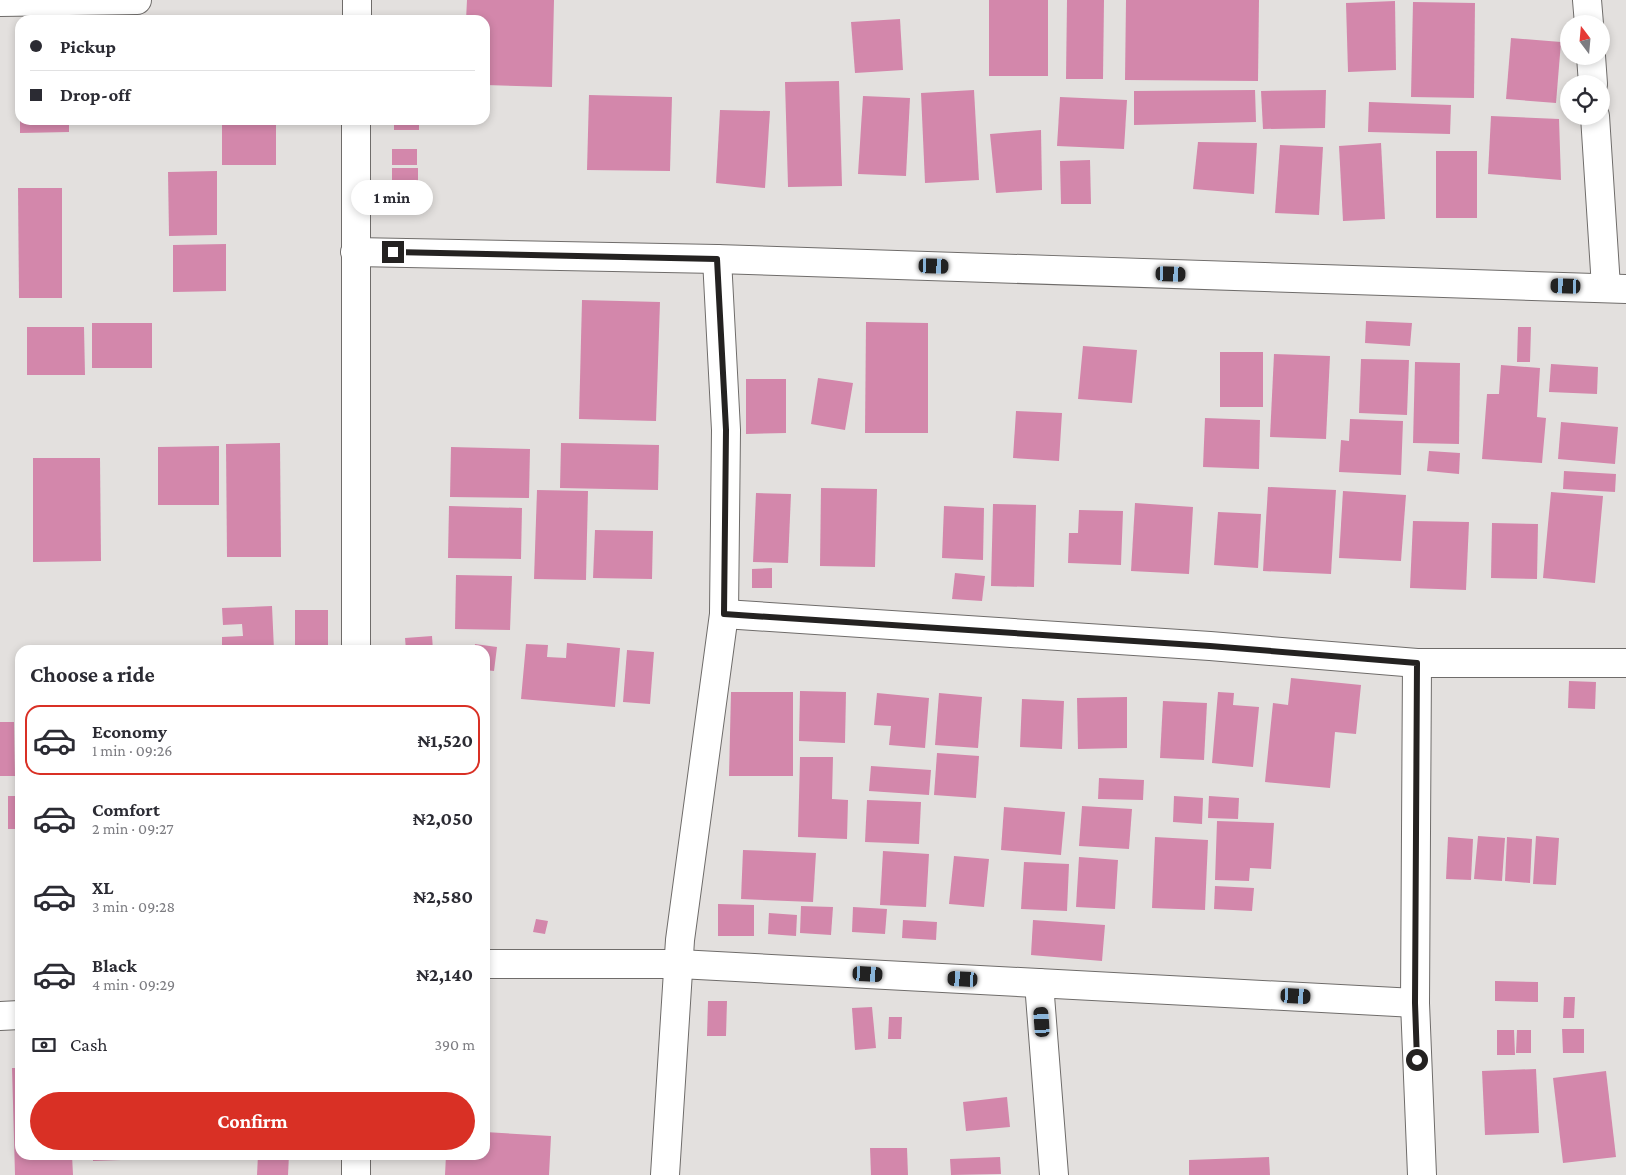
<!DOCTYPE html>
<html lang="en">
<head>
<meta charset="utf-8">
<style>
  :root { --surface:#fff; --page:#f2f2f3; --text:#2b2b33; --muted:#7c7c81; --line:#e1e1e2; --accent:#d93025 }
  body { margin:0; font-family:"Crimson Pro",serif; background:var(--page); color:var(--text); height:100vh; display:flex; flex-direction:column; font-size:19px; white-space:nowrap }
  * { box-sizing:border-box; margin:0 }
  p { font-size:16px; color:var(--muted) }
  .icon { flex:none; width:28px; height:28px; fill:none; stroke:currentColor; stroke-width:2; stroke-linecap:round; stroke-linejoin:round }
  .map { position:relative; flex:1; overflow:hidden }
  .side { position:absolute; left:15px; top:645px; width:475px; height:515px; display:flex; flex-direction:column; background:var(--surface); border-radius:15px; box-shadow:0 2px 8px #0003 }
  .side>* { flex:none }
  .top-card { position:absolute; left:15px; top:15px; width:475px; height:110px; border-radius:15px; box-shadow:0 2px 8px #0003; display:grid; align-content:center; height:110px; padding:0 15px; background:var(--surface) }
  .needle { width:32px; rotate:344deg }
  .buttons { position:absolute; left:1560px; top:15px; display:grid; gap:10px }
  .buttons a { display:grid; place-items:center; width:50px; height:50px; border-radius:50%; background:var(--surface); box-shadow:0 2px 8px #0003; font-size:25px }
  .end { position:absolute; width:22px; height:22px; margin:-11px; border:6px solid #242221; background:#fff; box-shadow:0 0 0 2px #fff }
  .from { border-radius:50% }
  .bubble { position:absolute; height:35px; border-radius:18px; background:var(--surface); box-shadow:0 2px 8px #0003; font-size:16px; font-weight:700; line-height:35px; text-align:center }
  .car { position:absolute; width:15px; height:30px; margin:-15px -8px; border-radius:6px; box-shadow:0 0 4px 1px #0007; background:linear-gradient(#222 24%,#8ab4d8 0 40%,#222 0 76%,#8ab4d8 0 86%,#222 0) }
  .top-card b { display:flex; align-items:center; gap:18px; height:48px; font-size:19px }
  .top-card b+b { border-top:1px solid var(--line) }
  .top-card i { width:12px; height:12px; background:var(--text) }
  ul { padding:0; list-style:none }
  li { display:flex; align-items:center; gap:15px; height:70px; margin:0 10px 8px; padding:0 5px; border:2px solid transparent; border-radius:15px }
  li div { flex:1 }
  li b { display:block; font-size:19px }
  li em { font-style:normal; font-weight:700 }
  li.selected { border-color:var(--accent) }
  li>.icon { width:45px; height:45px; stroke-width:1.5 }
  h2 { padding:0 15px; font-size:22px; line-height:60px }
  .pay { display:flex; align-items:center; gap:12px; height:55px; padding:0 15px; font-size:19px }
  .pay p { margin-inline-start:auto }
  .action { display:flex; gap:10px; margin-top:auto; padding:10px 15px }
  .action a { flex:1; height:58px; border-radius:30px; background:var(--accent); color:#fff; font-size:20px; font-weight:700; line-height:58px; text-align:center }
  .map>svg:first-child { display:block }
  .building { fill:#d387ab }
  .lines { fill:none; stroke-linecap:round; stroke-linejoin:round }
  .street-casing { stroke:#6f6c6a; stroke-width:30 }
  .street { stroke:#fff; stroke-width:28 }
  .route { stroke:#242221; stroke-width:6 }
</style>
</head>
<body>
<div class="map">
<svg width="1626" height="1175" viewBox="0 0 1626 1175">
  <rect width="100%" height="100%" fill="#e3e0de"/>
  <g class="building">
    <polygon points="467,0 554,0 552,87 485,85 485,20 466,20"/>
    <rect x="989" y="0" width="59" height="76"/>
    <polygon points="1067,0 1104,0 1103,79 1066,79"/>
    <polygon points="1126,0 1259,0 1258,81 1125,80"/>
    <polygon points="1395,1 1396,70 1348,72 1346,3"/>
    <polygon points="1413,2 1475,3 1474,98 1411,97"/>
    <polygon points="900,19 903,70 855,73 851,22"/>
    <polygon points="1511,38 1561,42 1556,103 1506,99"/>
    <polygon points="839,81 842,186 788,187 785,82"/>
    <polygon points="974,90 979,180 925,183 921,93"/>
    <polygon points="1255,90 1256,122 1134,125 1134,91"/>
    <polygon points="1326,90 1325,128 1263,129 1261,91"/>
    <polygon points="589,95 672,97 670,171 587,170"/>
    <polygon points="863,96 910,98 906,176 858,174"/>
    <polygon points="1060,97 1127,100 1124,149 1057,146"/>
    <polygon points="1369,102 1451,105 1450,134 1368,132"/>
    <polygon points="720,110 770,111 765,188 716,183"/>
    <polygon points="1491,116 1559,119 1561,180 1488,174"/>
    <polygon points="20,120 69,120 69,132 20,133"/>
    <rect x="222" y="120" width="54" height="45"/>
    <rect x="394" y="120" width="25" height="10"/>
    <polygon points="1041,130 1042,190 996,193 990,134"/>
    <polygon points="1198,142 1257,143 1254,194 1193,189"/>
    <polygon points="1381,143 1385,219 1343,221 1339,146"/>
    <polygon points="1280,145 1323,147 1319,215 1275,213"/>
    <rect x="392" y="149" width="25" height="16"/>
    <rect x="1436" y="151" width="41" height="67"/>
    <polygon points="1090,160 1091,204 1061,204 1060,161"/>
    <rect x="392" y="168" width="26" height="16"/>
    <polygon points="217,171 217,235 169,236 168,172"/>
    <polygon points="18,188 62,188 62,298 19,298"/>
    <polygon points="226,244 226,291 173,292 173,245"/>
    <polygon points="582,300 660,302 656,421 579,419"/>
    <polygon points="1366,321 1412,323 1410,346 1365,343"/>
    <polygon points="866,322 928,323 928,433 865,433"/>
    <rect x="92" y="323" width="60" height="45"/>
    <polygon points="27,327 84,327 85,375 27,375"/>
    <polygon points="1518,327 1531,327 1530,362 1517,362"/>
    <polygon points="1083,346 1137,350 1132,403 1078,399"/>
    <rect x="1220" y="352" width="43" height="55"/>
    <polygon points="1274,354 1330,356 1326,439 1270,437"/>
    <polygon points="1361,359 1409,360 1407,415 1359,413"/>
    <polygon points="1415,362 1460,363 1459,444 1413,443"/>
    <polygon points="1551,364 1598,367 1597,394 1549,392"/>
    <polygon points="1501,365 1540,368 1537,417 1546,418 1542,463 1482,459 1487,394 1499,394"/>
    <polygon points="818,378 853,383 845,430 811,424"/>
    <polygon points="746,379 786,379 786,433 746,434"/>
    <polygon points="1016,411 1062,413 1059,461 1013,458"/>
    <polygon points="1205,418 1260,420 1259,469 1203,467"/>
    <polygon points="1350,419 1403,421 1401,475 1339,472 1341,440 1349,441"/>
    <polygon points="1561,422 1618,427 1615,464 1558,459"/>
    <polygon points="280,443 281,557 227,557 226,444"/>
    <polygon points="561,443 659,445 658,490 560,488"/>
    <polygon points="219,446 219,505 158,505 158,447"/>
    <polygon points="451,447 530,449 529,498 450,497"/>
    <polygon points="1429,451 1460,453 1459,474 1427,471"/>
    <polygon points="33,458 100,458 101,561 33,562"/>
    <polygon points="1564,471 1616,474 1615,492 1563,489"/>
    <polygon points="1268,487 1336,490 1331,574 1263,571"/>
    <polygon points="821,488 877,489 875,567 820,566"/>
    <polygon points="537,490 588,491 586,580 534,579"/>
    <polygon points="1343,491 1406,495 1401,561 1339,558"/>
    <polygon points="1551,492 1603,496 1595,583 1543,578"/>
    <polygon points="756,493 791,494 788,563 753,562"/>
    <polygon points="1135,503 1193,507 1189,574 1131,571"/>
    <polygon points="993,504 1036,505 1034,587 991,586"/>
    <polygon points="449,506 522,508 521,559 448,558"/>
    <polygon points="944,506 984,508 983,560 942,558"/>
    <polygon points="1079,510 1123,511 1121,565 1068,563 1069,533 1078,533"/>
    <polygon points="1218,512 1261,514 1258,568 1214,565"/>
    <polygon points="1413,521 1469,522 1466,590 1410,588"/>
    <polygon points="1492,523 1538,524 1537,579 1491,578"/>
    <polygon points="595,530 653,531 652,579 593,578"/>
    <polygon points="772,568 772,588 752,588 752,569"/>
    <polygon points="955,573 985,576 982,601 952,599"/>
    <polygon points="456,575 512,576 510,630 455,629"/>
    <polygon points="272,606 274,650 222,650 222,637 243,636 242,624 223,625 222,608"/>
    <rect x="295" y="610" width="33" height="40"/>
    <polygon points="432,636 433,650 406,650 405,638"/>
    <polygon points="567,643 620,648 615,707 521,699 526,644 548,645 547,657 566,658"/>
    <polygon points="475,644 497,647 494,671 485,670 485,650 474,650"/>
    <polygon points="627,650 654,652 650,704 623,702"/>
    <polygon points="1291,678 1361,685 1356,734 1335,732 1330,788 1265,782 1273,703 1288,705"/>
    <polygon points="1569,681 1596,682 1595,709 1568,708"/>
    <polygon points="800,691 846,692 845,743 799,741"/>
    <polygon points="731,692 793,692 793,776 729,776"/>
    <polygon points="1218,692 1234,693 1233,705 1259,707 1253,767 1212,763"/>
    <polygon points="877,693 929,698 925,748 889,745 891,726 874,725"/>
    <polygon points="939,693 982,697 978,748 935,745"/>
    <polygon points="1127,697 1127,748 1078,749 1077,698"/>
    <polygon points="1022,699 1064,701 1062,749 1020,747"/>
    <polygon points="1163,701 1207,703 1204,760 1160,758"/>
    <polygon points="0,722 14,722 15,776 0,776"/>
    <polygon points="937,753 979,756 976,798 934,795"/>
    <polygon points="800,757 833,757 832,799 848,800 847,839 798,837"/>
    <polygon points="871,766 931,770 929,795 869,791"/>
    <polygon points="1099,778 1144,780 1143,800 1098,799"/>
    <rect x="8" y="796" width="12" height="33"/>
    <polygon points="1174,796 1203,798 1202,824 1173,822"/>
    <polygon points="1209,796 1239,798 1238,819 1208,818"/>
    <polygon points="867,800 921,802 919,844 865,842"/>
    <polygon points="1082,806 1132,809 1129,849 1079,846"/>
    <polygon points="1004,807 1065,812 1061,855 1001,850"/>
    <polygon points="1217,821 1274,823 1271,869 1250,868 1249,881 1215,880"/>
    <polygon points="1478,836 1505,838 1502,881 1474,879"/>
    <polygon points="1536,836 1559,838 1556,885 1533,884"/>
    <polygon points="1155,837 1208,840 1205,910 1152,908"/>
    <polygon points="1448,837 1473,839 1471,880 1446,879"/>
    <polygon points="1507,837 1532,839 1530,883 1505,881"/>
    <polygon points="743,850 816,853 813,902 741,899"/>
    <polygon points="883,851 929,854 926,907 880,905"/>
    <polygon points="954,856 989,859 984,907 949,904"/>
    <polygon points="1079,857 1118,860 1115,909 1076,907"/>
    <polygon points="1024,862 1069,864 1067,911 1021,909"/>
    <rect x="18" y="878" width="2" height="68"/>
    <polygon points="1215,886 1254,888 1252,911 1214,909"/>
    <polygon points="718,904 754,905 754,936 718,936"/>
    <polygon points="801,906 833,907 831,935 800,933"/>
    <polygon points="853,907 887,909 885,934 852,932"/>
    <polygon points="769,913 797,915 796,936 768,934"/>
    <polygon points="536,919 548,921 545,934 533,932"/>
    <polygon points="903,920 937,922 936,940 902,938"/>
    <polygon points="1033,920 1105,925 1102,961 1031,955"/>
    <polygon points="1495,981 1538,982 1538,1002 1495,1001"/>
    <polygon points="1564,997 1575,997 1574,1018 1563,1018"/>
    <polygon points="708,1001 727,1001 726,1036 707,1036"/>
    <polygon points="872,1007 876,1048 855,1050 852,1008"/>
    <polygon points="889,1017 902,1017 901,1039 888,1039"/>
    <polygon points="1562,1029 1584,1029 1584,1053 1563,1053"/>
    <polygon points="1497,1030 1514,1030 1515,1055 1497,1055"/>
    <polygon points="1517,1030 1531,1030 1531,1053 1516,1053"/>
    <polygon points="12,1068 20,1068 20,1155 72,1155 73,1175 15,1175"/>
    <polygon points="1536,1069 1539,1133 1485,1135 1482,1071"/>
    <polygon points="1606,1071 1616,1157 1563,1163 1553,1078"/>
    <polygon points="1007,1097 1010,1127 966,1131 963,1102"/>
    <polygon points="485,1132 551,1136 549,1175 445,1175 446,1155 485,1155"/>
    <polygon points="870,1148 907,1148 908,1175 871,1175"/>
    <polygon points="93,1155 121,1155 121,1160 93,1161"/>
    <polygon points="258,1155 289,1155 288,1175 257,1175"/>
    <polygon points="1000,1157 1001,1174 951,1175 950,1159"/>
    <polygon points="1269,1157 1270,1175 1189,1175 1189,1160"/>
  </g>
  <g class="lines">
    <g class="street-casing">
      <g id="street">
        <polyline points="1587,0 1589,24"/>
        <polyline points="0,2 137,0"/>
        <polyline points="357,20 357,0"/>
        <polyline points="1591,56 1593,84"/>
        <polyline points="1595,116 1606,287"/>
        <polyline points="355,252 717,259 1626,289"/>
        <polyline points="724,614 1210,646 1417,663 1626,663"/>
        <polyline points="356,650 356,120"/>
        <polyline points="1417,663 1415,1003 1422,1175"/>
        <polyline points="485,964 679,964 1415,1003"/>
        <polyline points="1039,983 1054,1175"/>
        <polyline points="0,1016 20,1015"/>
        <polyline points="356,1155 356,1175"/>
        <polyline points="665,1175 680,940 724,614 726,430 717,259"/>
      </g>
    </g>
    <use href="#street" class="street"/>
  </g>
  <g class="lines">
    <polyline class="route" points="393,252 717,259 726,430 724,614 1210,646 1417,663 1415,1003 1417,1060"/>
  </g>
</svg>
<div class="buttons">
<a><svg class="needle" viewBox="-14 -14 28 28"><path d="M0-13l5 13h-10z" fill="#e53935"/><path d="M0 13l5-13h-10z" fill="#7c7c81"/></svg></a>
<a><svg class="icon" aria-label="locate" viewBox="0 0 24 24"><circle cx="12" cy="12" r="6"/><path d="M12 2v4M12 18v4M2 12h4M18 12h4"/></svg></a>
</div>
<i class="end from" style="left:1417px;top:1060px"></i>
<i class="end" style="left:393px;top:252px"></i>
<div class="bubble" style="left:351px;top:180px;width:82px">1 min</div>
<i class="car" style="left:934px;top:266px;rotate:92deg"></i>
<i class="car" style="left:1171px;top:274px;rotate:92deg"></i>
<i class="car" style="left:1566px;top:286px;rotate:272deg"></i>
<i class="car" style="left:868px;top:974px;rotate:93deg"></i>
<i class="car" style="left:963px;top:979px;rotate:273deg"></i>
<i class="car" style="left:1296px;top:996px;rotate:93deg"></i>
<i class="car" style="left:1042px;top:1022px;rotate:356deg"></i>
<div class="top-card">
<b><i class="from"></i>Pickup</b>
<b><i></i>Drop-off</b>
</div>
<section class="side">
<h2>Choose a ride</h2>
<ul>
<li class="selected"><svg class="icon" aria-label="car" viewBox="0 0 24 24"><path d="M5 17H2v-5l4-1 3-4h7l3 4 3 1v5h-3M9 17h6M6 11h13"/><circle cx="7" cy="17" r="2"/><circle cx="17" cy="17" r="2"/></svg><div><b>Economy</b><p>1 min · 09:26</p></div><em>₦1,520</em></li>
<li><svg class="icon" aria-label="car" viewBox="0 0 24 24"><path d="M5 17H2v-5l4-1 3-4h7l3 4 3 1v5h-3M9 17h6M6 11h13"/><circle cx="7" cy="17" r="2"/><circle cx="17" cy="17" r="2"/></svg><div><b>Comfort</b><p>2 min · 09:27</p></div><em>₦2,050</em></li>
<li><svg class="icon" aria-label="car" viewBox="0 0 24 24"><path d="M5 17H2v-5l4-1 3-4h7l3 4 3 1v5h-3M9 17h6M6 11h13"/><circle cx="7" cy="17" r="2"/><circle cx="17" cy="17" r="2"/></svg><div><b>XL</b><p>3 min · 09:28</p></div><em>₦2,580</em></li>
<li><svg class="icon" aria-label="car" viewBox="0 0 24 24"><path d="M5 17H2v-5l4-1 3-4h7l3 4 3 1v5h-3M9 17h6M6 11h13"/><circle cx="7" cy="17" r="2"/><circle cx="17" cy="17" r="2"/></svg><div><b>Black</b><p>4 min · 09:29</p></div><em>₦2,140</em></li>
</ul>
<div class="pay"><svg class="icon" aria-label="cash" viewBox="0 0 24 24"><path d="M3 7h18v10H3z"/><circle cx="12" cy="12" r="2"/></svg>Cash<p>390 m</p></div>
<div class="action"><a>Confirm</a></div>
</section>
</div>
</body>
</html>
